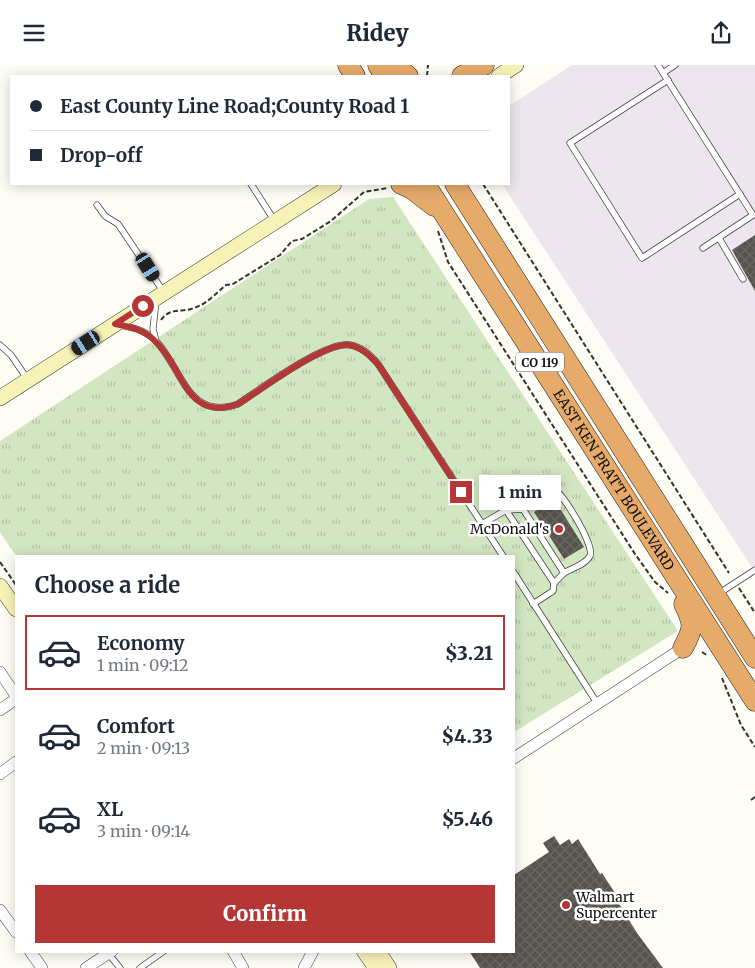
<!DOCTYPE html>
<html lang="en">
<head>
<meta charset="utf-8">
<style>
  :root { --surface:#fff; --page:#f6f6f7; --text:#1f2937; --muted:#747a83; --line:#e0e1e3; --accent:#b43635 }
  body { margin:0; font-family:Merriweather,serif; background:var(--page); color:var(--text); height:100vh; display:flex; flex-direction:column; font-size:19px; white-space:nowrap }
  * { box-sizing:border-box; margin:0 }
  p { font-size:16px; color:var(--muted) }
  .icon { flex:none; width:28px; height:28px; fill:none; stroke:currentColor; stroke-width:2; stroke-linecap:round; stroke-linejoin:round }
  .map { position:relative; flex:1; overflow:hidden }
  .panel { position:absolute; left:15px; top:490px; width:500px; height:398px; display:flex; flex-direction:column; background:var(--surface); border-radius:0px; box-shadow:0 2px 12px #0003 }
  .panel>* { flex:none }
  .guide { position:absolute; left:10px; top:10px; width:500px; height:110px; border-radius:0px; box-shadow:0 2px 12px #0003; display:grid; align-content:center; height:110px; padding:0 20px; background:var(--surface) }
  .end { position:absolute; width:22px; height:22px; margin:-11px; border:6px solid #b43635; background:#fff; box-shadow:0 0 0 2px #fff }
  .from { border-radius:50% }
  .bubble { position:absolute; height:35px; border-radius:0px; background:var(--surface); box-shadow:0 2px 12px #0003; font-size:16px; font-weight:800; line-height:35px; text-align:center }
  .car { position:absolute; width:15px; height:30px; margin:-15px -8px; border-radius:6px; box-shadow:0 0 4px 1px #0007; background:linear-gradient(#222 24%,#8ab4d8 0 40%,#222 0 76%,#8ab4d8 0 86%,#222 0) }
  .guide b { display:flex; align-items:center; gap:18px; height:48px; font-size:19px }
  .guide b+b { border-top:1px solid var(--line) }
  .guide i { width:12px; height:12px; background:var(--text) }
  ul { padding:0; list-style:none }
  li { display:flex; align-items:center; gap:15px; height:75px; margin:0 10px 8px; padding:0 10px; border:2px solid transparent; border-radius:0px }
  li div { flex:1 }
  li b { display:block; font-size:19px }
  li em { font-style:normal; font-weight:800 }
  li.current { border-color:var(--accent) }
  li>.icon { width:45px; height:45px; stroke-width:1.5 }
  h2 { padding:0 20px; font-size:22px; line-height:60px }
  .action { display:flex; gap:10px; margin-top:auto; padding:10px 20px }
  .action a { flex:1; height:58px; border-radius:0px; background:var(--accent); color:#fff; font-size:20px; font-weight:800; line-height:58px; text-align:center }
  header { display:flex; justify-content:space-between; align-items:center; height:65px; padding:0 20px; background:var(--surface); font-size:22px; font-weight:800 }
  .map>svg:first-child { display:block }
  .industrial { fill:#ede6ee }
  .grass { fill:url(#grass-tufts) }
  .building { fill:url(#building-cross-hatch) }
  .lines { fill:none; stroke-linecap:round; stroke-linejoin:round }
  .lane-casing { stroke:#444; stroke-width:7 }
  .street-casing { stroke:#444; stroke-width:12 }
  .secondary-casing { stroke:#333; stroke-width:16 }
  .highway-casing { stroke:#222; stroke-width:21 }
  .path { stroke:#333; stroke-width:2; stroke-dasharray:5 2.5; stroke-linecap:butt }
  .lane { stroke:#fff; stroke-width:5.5 }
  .street { stroke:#fff; stroke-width:11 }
  .secondary { stroke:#f7f3b7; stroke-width:15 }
  .highway { stroke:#e6aa6b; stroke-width:20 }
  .route { stroke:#b43635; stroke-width:6 }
  .poi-dot { fill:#b43635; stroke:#fff; stroke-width:2 }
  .labels { text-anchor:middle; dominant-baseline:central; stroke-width:5; stroke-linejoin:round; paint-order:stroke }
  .shield { fill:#fff; stroke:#585858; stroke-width:1 }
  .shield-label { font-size:12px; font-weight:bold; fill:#111 }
  .street-label { font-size:14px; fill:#111; stroke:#fff }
  .poi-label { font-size:14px; fill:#111; stroke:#fff; text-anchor:end }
</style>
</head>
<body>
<header><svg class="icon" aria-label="menu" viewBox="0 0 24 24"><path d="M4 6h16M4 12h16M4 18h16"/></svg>Ridey<svg class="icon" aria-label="share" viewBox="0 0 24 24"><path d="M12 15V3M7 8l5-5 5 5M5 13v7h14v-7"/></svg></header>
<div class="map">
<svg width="755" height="903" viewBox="0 0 755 903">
  <defs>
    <pattern id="grass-tufts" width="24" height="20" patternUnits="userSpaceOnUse" patternTransform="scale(1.25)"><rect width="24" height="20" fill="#d2e6c1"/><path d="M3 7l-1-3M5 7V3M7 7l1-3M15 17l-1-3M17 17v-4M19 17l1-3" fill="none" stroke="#b3c4a5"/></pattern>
    <pattern id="building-cross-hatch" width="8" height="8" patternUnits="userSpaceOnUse" patternTransform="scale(1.25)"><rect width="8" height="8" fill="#58534e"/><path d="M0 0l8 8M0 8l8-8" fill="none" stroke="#6b6763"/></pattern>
  </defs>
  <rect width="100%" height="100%" fill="#fefdf5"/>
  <polygon class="industrial" points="572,0 755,0 755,507 502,119 509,119 509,41"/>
  <polygon class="grass" points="393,132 678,566 514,667 514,491 16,491 0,467 0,376 369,134"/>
  <g class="building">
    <polygon points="755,170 755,226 732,185"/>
    <polygon points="554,434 584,482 564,494 534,447"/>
    <polygon points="554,771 560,780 569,774 572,779 578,774 600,809 602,808 615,828 613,829 637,868 663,903 480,903 469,886 514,886 514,810 549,787 543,778"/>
  </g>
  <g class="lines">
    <g class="lane-casing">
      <g id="lane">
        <polyline points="658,0 753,150 703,183"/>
        <polyline points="663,8 675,0"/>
        <polyline points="668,15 570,78 642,193 740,129"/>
        <polyline points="251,119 274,155"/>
        <polyline points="97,140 105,151 118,159 163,226"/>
        <polyline points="719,173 743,214"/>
        <path d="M120 260C134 263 145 265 155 275 182 302 187 357 238 339 261 324 325 276 350 280 362 282 370 290 378 299L503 491"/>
        <polyline points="156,276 153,264 156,236"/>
        <polyline points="0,280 11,290 28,315"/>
        <path d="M523 444 551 425 554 424C564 430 595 481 590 491 585 500 572 503 564 508"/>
        <polyline points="506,445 554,518"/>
        <polyline points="482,459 506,445 523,444 564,508 554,518 553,526 533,539"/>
        <polyline points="514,508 597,638"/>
        <polyline points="718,529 755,505"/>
        <polyline points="108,888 120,903"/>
        <polyline points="140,903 164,886"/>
      </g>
    </g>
    <g class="street-casing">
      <g id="street">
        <polyline points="0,607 16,631"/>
        <polyline points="0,645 16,634"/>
        <polyline points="514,693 683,583"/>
        <polyline points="0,709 16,697"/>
        <polyline points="0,845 16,867"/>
        <polyline points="30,886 42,903"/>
        <polyline points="233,886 243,903"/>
        <polyline points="86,903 112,886"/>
        <polyline points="304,903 313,886"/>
      </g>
    </g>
    <g class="secondary-casing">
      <g id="secondary">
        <polyline points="499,11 516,0"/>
        <polyline points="0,333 334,119"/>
        <polyline points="0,521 16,544"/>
        <polyline points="364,886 376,903"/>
        <polyline points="378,886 389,903"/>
      </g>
    </g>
    <g class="highway-casing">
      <g id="highway">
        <polyline points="348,0 355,11"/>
        <polyline points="378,0 385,11"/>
        <polyline points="394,0 408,11"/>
        <polyline points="462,11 484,0"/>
        <polyline points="401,119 412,124 434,141"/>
        <path id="s1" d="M425 119 755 636"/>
        <polyline points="455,119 755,593"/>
        <path d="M683 583C694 563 694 559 684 539"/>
      </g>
    </g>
    <g class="path">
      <polyline points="427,11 428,0"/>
      <polyline points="483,119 729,508"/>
      <polyline points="438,166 448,197 635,489 655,517 668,528"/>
      <path d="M161 255C170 242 182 248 194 243 207 239 216 228 226 220L233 219 280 190 292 176 302 174 331 156 364 127 388 123"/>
      <polyline points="0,497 16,520"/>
      <polyline points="739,523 755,548"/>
      <polyline points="702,587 708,591"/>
      <polyline points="722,613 741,660 755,682"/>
      <polyline points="751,735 755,732"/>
    </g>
    <use href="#lane" class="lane"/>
    <use href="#street" class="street"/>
    <use href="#secondary" class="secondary"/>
    <use href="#highway" class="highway"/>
  </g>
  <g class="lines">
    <path class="route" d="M143 241 115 259C130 262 143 264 154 275 183 300 185 358 238 339 261 325 325 276 350 280 362 282 370 291 378 299L461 427"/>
  </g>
  <g class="poi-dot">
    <circle cx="559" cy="464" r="5"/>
    <circle cx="566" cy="840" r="5"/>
  </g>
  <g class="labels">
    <rect class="shield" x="516" y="287.5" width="48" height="19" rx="4"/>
    <g class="shield-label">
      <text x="540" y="297">CO 119</text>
    </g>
    <g class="street-label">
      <text stroke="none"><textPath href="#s1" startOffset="351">EAST KEN PRATT BOULEVARD</textPath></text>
    </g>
    <g class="poi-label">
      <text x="549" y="464">McDonald's</text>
      <text x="576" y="832" text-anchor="start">Walmart<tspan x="576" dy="16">Supercenter</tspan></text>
    </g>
  </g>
</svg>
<i class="end from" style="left:143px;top:241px"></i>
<i class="end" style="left:461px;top:427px"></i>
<div class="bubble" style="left:479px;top:410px;width:82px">1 min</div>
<i class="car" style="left:148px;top:202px;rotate:148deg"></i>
<i class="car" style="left:86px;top:278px;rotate:237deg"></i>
<div class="guide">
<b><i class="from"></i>East County Line Road;County Road 1</b>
<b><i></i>Drop-off</b>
</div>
<section class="panel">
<h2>Choose a ride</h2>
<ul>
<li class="current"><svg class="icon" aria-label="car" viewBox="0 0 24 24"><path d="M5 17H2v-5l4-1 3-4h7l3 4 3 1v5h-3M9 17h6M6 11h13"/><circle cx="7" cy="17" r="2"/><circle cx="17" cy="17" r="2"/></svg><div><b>Economy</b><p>1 min · 09:12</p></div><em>$3.21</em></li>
<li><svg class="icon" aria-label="car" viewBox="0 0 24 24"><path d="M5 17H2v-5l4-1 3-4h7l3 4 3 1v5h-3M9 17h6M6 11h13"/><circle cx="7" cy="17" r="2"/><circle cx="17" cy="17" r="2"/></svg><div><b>Comfort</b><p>2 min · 09:13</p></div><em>$4.33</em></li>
<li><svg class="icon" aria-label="car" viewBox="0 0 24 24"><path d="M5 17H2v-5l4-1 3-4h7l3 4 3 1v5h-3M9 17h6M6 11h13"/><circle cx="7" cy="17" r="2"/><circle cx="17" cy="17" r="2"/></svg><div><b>XL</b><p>3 min · 09:14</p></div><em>$5.46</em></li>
</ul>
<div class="action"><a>Confirm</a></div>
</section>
</div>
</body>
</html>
